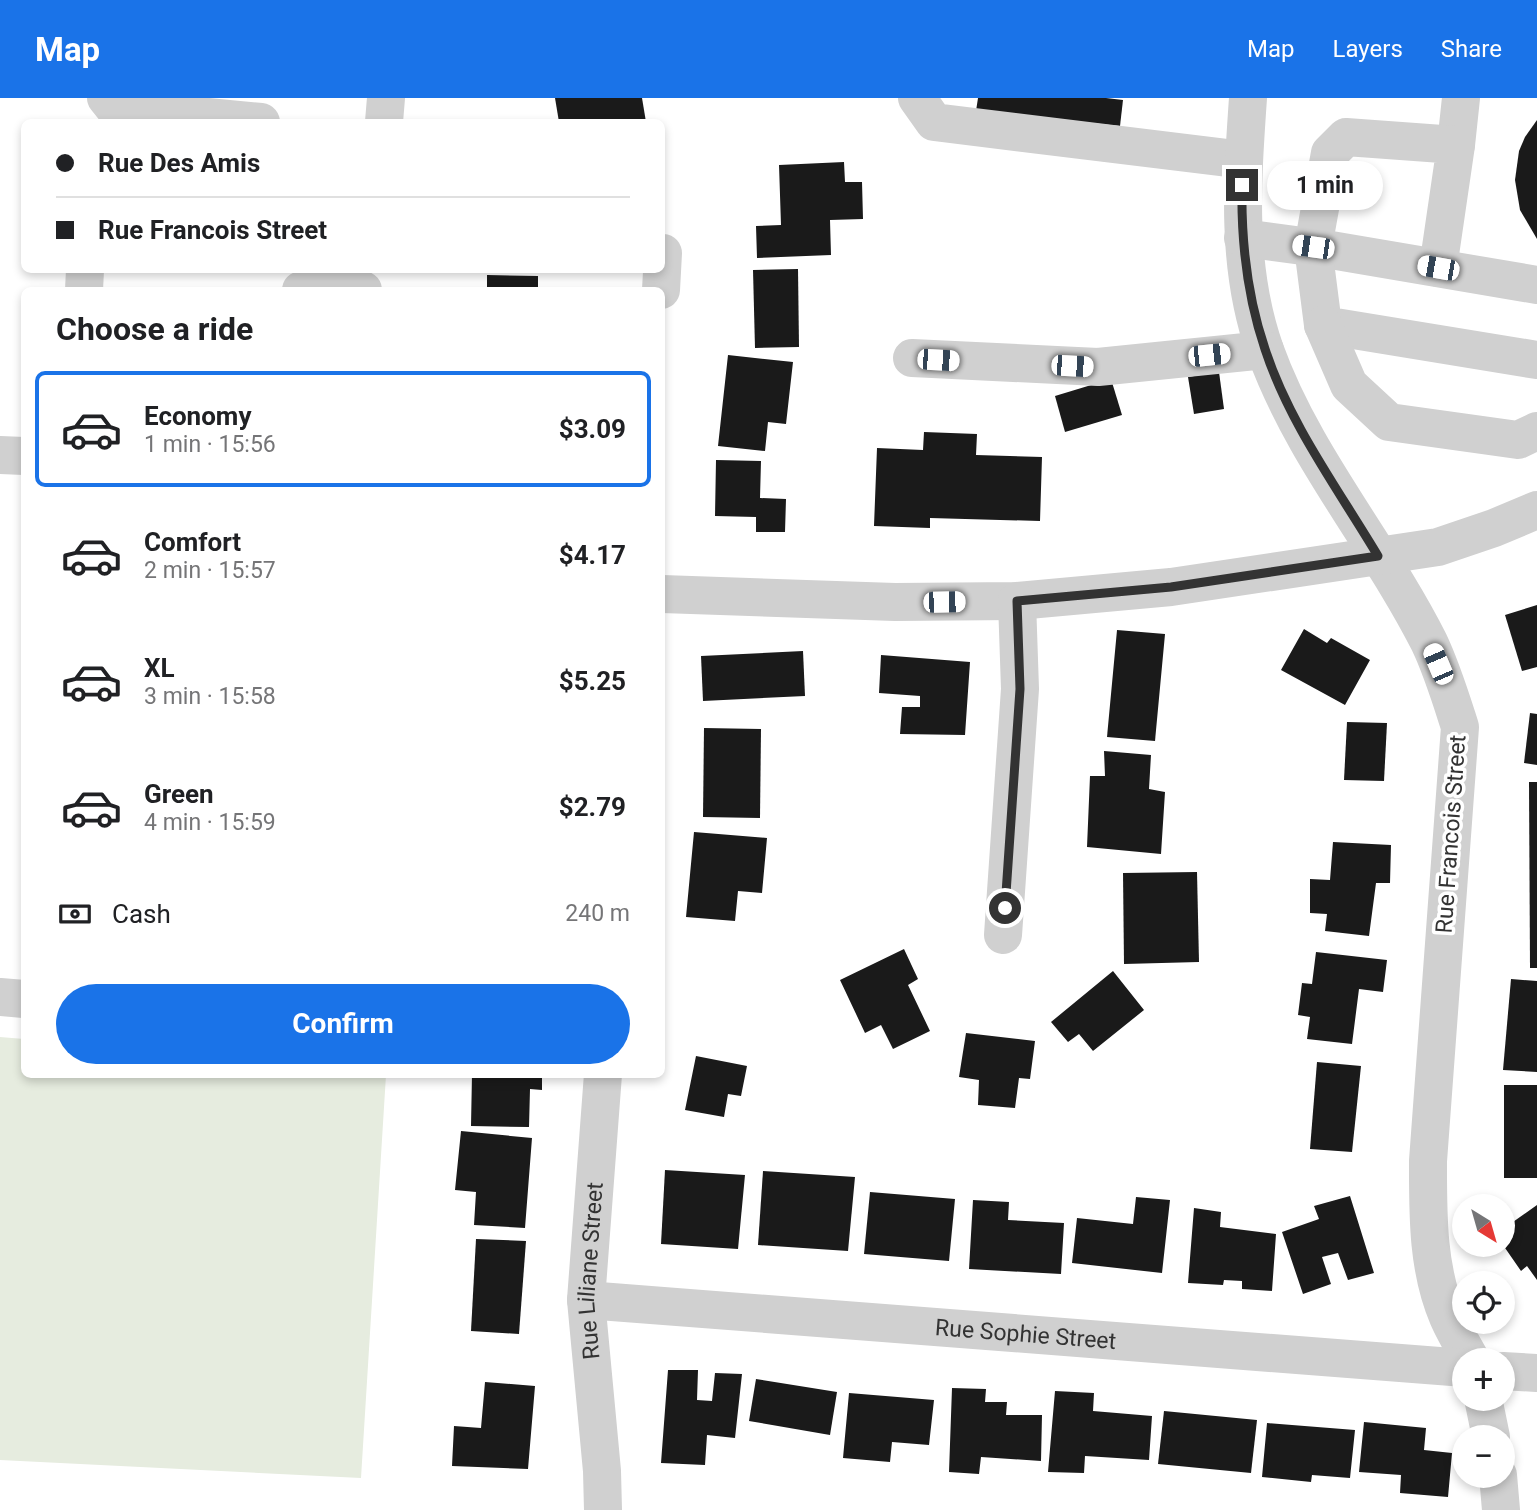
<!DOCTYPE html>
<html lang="en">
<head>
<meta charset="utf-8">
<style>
  :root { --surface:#fff; --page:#f2f2f2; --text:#202124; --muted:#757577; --line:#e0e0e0; --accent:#1a73e8 }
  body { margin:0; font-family:Roboto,sans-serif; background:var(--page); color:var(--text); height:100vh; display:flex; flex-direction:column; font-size:26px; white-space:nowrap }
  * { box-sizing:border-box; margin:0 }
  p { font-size:23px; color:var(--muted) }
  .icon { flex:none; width:38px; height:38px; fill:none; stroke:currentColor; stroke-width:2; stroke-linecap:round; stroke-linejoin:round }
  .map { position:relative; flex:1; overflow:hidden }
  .side { position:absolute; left:21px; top:189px; width:644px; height:791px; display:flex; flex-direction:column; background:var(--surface); border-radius:10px; box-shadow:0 4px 10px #0003 }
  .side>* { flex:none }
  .top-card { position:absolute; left:21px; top:21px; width:644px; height:154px; border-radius:10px; box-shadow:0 4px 10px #0003; display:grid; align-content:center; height:154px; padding:0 35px; background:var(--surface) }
  .needle { width:46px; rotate:143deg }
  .tools { position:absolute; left:1452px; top:1096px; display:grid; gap:14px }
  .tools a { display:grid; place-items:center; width:63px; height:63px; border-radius:50%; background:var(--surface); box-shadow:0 4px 10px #0003; font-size:35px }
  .end { position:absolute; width:32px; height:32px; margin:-16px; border:9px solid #333; background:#fff; box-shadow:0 0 0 4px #fff }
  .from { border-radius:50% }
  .bubble { position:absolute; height:49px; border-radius:24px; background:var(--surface); box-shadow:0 4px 10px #0003; font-size:23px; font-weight:700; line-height:49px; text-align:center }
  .car { position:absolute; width:21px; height:42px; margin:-21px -10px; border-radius:9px; box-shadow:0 0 5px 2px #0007; background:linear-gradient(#fff 24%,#345 0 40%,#fff 0 76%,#345 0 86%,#fff 0) }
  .top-card b { display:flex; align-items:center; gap:24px; height:66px; font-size:26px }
  .top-card b+b { border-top:2px solid var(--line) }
  .top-card i { width:18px; height:18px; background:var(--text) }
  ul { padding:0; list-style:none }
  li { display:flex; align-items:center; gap:21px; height:116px; margin:0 14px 10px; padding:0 21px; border:4px solid transparent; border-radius:10px }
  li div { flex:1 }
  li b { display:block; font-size:26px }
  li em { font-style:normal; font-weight:700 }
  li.on { border-color:var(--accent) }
  li>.icon { width:63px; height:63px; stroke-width:1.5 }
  h2 { padding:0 35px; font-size:32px; line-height:84px }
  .pay { display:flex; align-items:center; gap:18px; height:77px; padding:0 35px; font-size:26px }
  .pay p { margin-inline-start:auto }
  .action { display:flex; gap:14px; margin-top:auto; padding:14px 35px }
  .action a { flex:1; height:80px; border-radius:42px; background:var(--accent); color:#fff; font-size:28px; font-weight:700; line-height:80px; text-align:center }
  header { display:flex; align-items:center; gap:42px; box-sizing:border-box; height:98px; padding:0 35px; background:var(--accent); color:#fff }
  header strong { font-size:33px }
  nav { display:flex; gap:38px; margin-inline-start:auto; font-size:24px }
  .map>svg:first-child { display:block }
  .green { fill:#e6ecdf }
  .building { fill:#1a1a1a }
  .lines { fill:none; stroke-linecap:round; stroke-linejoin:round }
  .minor { stroke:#d0d0d0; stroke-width:38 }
  .route { stroke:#333; stroke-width:9 }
  .labels { text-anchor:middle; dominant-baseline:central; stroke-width:7; stroke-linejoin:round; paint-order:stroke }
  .street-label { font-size:23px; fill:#333; stroke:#fff }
</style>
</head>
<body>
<header>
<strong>Map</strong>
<nav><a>Map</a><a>Layers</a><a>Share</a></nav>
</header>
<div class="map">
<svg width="1537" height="1412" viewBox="0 0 1537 1412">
  <rect width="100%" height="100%" fill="#fff"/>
  <polygon class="green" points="0,939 24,941 24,976 386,977 361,1380 0,1362"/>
  <g class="building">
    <polygon points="555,0 642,0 646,24 559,24"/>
    <polygon points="978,0 1106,0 1123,2 1120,28 976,13"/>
    <polygon points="1537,22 1537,141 1520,112 1515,82 1519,53 1525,39"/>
    <polygon points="844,64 845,84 862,84 863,121 830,122 831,157 757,160 756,128 781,127 779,67"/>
    <polygon points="798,171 799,249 755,250 753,172"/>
    <polygon points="487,177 538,178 538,192 487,192"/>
    <polygon points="728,257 793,264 786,326 768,324 765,353 718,348"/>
    <polygon points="1219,274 1224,311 1194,316 1188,279"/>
    <polygon points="1111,281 1122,317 1065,334 1055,298"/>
    <polygon points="924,334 977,336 976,357 1042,359 1040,423 930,420 930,430 874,428 877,350 923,352"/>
    <polygon points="716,362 761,363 760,400 786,401 785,434 756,434 756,419 715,418"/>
    <polygon points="1537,507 1537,569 1522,573 1505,517"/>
    <polygon points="1304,531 1327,545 1331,540 1370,562 1345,607 1281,572"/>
    <polygon points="1117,532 1165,536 1155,643 1107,639"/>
    <polygon points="803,553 805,598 703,603 701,558"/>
    <polygon points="881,557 970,564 965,637 900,636 902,609 920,609 920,598 879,595"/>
    <polygon points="1530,615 1537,616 1537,667 1524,665"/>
    <polygon points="1347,624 1387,625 1384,683 1344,682"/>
    <polygon points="704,630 761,631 760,720 703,719"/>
    <polygon points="1104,653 1151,657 1149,691 1165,694 1161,756 1087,749 1090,678 1105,678"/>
    <polygon points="1529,684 1537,684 1537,870 1530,870"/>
    <polygon points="694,734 767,740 762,795 738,793 735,823 686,819"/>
    <polygon points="1333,744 1391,747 1390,785 1376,785 1369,838 1325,833 1327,816 1310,815 1310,781 1330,782"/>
    <polygon points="1197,774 1199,864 1124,866 1123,775"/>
    <polygon points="904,851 918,881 908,887 930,933 893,951 881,927 865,935 840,882"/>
    <polygon points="1316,854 1387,862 1383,894 1359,891 1352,946 1307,941 1310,919 1298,917 1302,885 1312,886"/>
    <polygon points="1113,873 1144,912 1093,953 1079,936 1068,944 1051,924"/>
    <polygon points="1511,881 1537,883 1537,974 1503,972"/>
    <polygon points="966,935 1035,943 1030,981 1019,980 1015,1010 978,1007 979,982 959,979"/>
    <polygon points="696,958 747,968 741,998 728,996 724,1019 685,1012"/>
    <polygon points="1317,964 1361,968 1352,1054 1310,1051"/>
    <polygon points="472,976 542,976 542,992 530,991 529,1029 471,1028"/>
    <rect x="1504" y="987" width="33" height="93"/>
    <polygon points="461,1033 532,1040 525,1130 474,1127 476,1094 455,1092"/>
    <polygon points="665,1072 745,1077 738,1151 661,1146"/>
    <polygon points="763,1073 855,1079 848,1153 758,1147"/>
    <polygon points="870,1094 955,1101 949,1163 864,1156"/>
    <polygon points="1350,1098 1374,1175 1348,1182 1338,1155 1322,1159 1331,1186 1303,1196 1282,1134 1319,1121 1314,1108"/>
    <polygon points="1136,1099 1170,1102 1162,1175 1072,1165 1077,1120 1133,1126"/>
    <polygon points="973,1102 1009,1104 1008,1122 1064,1125 1061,1176 969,1171"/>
    <polygon points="1537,1107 1537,1182 1527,1168 1521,1173 1503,1147 1503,1131"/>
    <polygon points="1194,1110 1221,1114 1220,1129 1276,1136 1272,1193 1242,1191 1242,1183 1224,1182 1223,1187 1188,1185"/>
    <polygon points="476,1141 526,1143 519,1236 471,1233"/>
    <polygon points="668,1272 698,1272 697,1302 712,1303 715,1275 742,1276 735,1340 707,1337 705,1367 661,1365"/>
    <polygon points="756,1281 837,1294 830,1337 749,1323"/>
    <polygon points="485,1284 535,1288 528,1371 452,1368 454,1328 481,1330"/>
    <polygon points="952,1290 986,1291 985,1304 1007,1304 1006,1317 1042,1317 1041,1363 981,1359 979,1376 949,1374"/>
    <polygon points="1055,1293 1094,1295 1093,1313 1152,1318 1149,1362 1085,1358 1084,1375 1048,1374"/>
    <polygon points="849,1295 934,1302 929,1347 892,1344 890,1364 843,1360"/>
    <polygon points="1164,1313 1257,1322 1251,1375 1158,1366"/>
    <polygon points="1364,1324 1426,1330 1424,1352 1452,1355 1448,1399 1400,1395 1401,1377 1359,1374"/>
    <polygon points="1267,1325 1355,1332 1350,1380 1312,1377 1311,1384 1262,1379"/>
  </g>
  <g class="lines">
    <g class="minor">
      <polyline points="106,0 114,10 261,24"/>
      <polyline points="917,0 934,24 1244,62"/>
      <path d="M1248 0C1242 86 1236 170 1265 252 1303 358 1379 445 1429 544 1442 571 1451 601 1460 629L1428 1063C1428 1115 1427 1170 1448 1219 1454 1233 1463 1248 1471 1262"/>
      <polyline points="384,24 386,0"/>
      <polyline points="1456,47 1461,0"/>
      <polyline points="1243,140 1325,151 1537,187"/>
      <polyline points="1438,170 1456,47 1346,39 1330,55 1313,149 1323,227 1537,262"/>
      <polyline points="84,192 85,172"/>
      <polyline points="301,192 319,188 363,192"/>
      <polyline points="661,192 663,155"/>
      <polyline points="1323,227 1349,287 1389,324 1518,342 1537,333"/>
      <polyline points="912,260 1098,269 1265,252"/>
      <polyline points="0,357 24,358"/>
      <polyline points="662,496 895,504 1017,503 1171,489 1438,449 1494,430 1537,412"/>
      <polyline points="1003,837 1020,591 1017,503"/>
      <polyline points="0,899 24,901"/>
      <path id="s1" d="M586 1202 1465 1270"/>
      <polyline points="1503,1273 1537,1275"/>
      <polyline points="1483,1300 1491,1339"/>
      <polyline points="1498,1377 1501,1412"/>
      <path id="s2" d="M603 1412 602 1373 586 1202 603 976"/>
    </g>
  </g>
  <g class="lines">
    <path class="route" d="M1005 810 1020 591 1017 503 1171 489 1378 458C1338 391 1289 325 1265 251 1247 198 1241 143 1242 87"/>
  </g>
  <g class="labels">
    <g class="street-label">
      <text transform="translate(1451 736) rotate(-86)">Rue Francois Street</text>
      <text stroke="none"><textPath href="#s2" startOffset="240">Rue Liliane Street</textPath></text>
      <text stroke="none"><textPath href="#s1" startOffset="441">Rue Sophie Street</textPath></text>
    </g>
  </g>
</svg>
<div class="tools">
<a><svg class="needle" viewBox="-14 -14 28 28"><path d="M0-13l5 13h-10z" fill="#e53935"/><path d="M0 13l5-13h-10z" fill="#757577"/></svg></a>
<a><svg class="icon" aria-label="locate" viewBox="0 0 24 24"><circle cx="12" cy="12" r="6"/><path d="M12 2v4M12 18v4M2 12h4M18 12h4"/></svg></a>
<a>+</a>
<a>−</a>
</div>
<i class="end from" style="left:1005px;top:810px"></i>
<i class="end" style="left:1242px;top:87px"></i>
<div class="bubble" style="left:1267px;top:63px;width:116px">1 min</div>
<i class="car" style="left:1313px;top:149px;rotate:278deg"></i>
<i class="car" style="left:1438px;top:170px;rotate:280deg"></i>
<i class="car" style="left:1209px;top:257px;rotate:84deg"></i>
<i class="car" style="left:938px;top:262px;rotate:93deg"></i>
<i class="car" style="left:1072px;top:268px;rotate:93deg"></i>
<i class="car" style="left:944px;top:504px;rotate:89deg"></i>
<i class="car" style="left:1438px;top:566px;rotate:337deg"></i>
<div class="top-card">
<b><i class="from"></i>Rue Des Amis</b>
<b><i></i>Rue Francois Street</b>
</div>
<section class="side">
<h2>Choose a ride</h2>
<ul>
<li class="on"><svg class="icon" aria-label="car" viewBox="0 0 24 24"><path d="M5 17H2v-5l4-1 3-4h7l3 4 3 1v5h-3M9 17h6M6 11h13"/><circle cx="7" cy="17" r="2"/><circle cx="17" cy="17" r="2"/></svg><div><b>Economy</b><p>1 min · 15:56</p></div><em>$3.09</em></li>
<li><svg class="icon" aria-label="car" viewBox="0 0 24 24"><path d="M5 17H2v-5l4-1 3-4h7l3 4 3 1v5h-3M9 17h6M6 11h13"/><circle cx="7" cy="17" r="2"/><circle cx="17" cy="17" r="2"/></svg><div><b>Comfort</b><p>2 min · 15:57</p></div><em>$4.17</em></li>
<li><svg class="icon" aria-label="car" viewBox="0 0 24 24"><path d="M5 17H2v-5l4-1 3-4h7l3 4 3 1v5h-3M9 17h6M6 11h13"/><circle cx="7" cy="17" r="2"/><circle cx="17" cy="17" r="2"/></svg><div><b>XL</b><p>3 min · 15:58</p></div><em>$5.25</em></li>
<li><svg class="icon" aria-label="car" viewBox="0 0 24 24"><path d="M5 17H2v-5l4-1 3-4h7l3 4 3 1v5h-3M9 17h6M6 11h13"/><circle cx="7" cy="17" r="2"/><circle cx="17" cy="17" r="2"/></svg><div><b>Green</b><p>4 min · 15:59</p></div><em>$2.79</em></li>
</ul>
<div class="pay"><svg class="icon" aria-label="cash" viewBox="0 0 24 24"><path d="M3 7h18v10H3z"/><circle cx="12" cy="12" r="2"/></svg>Cash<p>240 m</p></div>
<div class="action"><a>Confirm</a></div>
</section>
</div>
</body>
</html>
